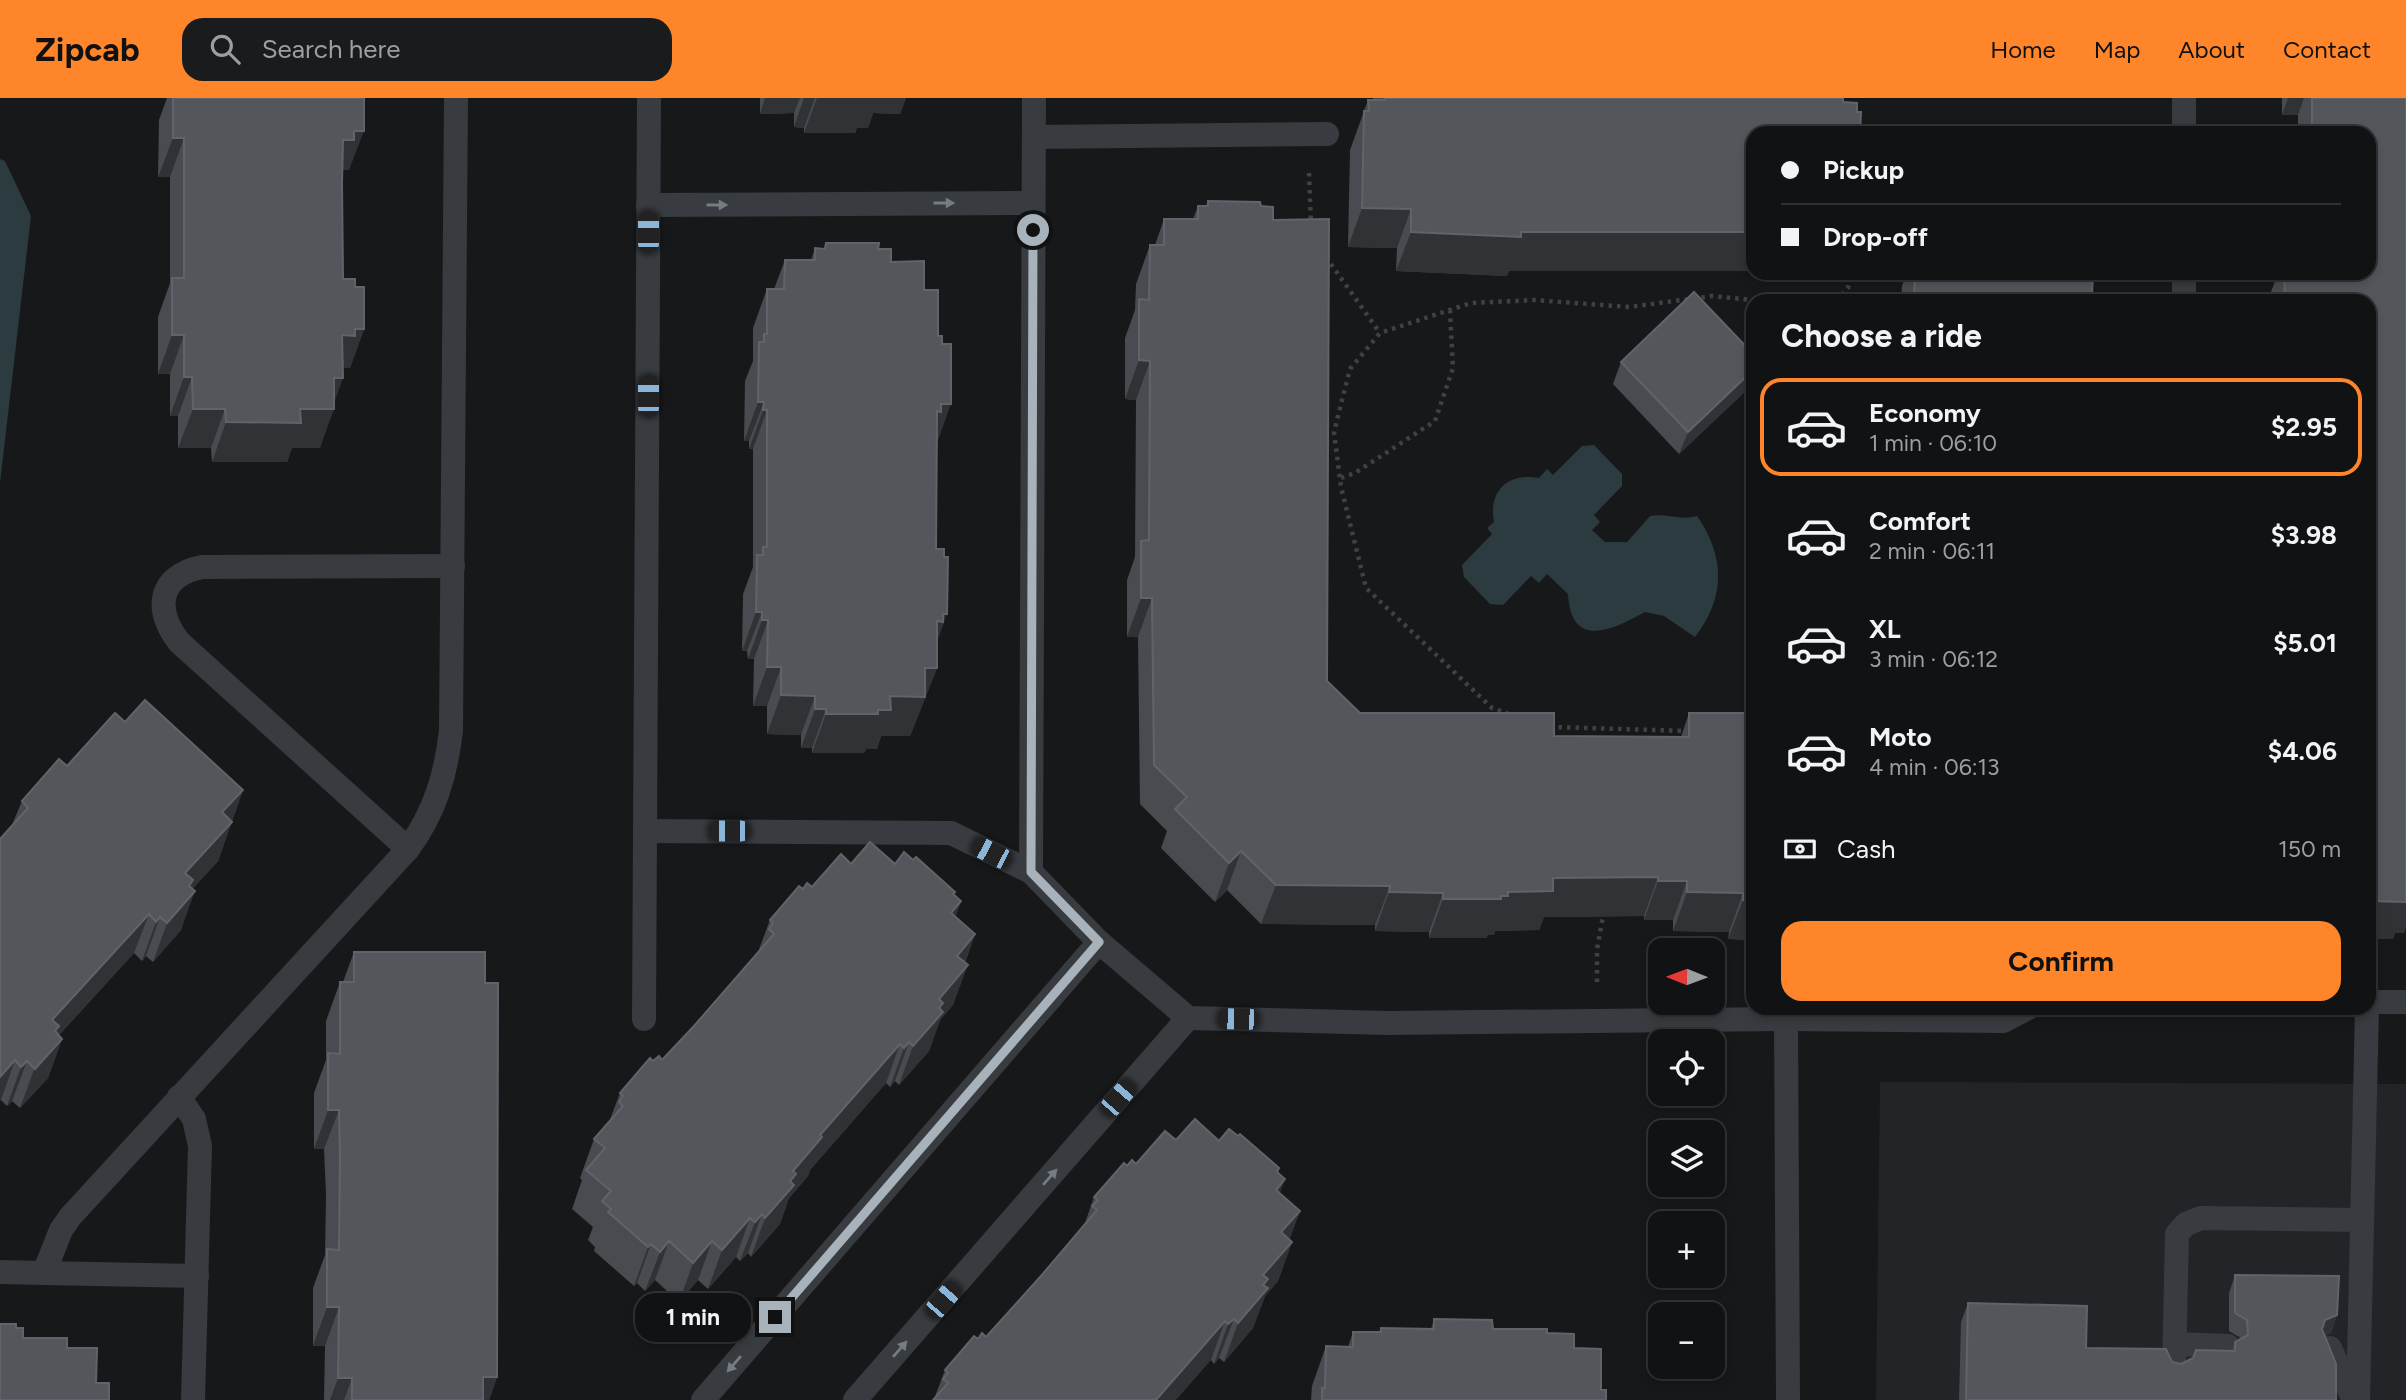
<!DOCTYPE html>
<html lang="en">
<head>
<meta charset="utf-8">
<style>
  :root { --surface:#111214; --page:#1a1b1d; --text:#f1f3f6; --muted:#9c9ea0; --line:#303234; --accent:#ff852a }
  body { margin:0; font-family:Figtree,sans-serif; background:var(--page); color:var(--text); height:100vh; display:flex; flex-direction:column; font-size:26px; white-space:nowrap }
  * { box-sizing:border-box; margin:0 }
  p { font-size:23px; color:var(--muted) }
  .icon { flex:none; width:38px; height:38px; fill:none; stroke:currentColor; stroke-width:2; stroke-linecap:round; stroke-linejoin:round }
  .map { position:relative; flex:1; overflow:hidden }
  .drawer { position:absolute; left:1746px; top:196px; width:630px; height:721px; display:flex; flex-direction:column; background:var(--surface); border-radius:21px; box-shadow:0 4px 10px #0003,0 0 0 2px var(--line) }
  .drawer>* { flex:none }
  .hud { position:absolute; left:1746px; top:28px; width:630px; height:154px; border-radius:21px; box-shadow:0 4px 10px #0003,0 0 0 2px var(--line); display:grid; align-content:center; height:154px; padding:0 35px; background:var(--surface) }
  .needle { width:46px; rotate:271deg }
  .controls { position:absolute; left:1648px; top:840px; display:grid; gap:14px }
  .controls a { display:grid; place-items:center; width:77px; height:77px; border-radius:14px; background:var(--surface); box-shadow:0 4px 10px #0003,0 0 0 2px var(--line); font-size:35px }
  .end { position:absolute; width:32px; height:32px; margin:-16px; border:9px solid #a8b2ba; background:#111; box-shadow:0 0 0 4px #111 }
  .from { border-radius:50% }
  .bubble { position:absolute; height:49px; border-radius:21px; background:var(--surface); box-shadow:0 4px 10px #0003,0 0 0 2px var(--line); font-size:23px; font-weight:700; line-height:49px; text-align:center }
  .car { position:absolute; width:21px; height:42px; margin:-21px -10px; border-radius:9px; box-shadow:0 0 5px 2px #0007; background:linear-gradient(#222 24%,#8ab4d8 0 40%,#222 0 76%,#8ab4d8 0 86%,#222 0) }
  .hud b { display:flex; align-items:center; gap:24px; height:66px; font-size:26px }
  .hud b+b { border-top:2px solid var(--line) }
  .hud i { width:18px; height:18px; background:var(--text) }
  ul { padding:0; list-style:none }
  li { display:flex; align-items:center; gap:21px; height:98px; margin:0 14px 10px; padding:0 21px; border:4px solid transparent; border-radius:21px }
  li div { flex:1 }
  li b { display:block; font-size:26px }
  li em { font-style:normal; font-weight:700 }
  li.on { border-color:var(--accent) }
  li>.icon { width:63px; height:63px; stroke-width:1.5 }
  h2 { padding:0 35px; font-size:32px; line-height:84px }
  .pay { display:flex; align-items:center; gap:18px; height:77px; padding:0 35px; font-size:26px }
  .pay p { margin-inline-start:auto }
  .primary-button { display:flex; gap:14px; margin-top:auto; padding:14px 35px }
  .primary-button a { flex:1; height:80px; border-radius:21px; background:var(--accent); color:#111; font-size:28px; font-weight:700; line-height:80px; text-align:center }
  header { display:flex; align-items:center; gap:42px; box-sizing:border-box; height:98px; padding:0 35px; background:var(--accent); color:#111 }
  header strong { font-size:33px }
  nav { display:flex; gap:38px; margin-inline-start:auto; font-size:24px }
  .search { width:490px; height:63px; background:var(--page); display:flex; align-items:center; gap:18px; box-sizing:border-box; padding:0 24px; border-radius:21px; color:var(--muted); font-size:26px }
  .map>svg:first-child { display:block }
  .built { fill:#232427 }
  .water { fill:#2c3b3f }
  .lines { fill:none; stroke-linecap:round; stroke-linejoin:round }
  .path { stroke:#3e4246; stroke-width:4.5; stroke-dasharray:3.5 5; stroke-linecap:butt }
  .lane { stroke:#383b3f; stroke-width:24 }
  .wall { fill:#484b4f }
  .shaded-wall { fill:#303235 }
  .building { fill:#53565b; stroke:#60646a; stroke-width:2 }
  .oneway { fill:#767c83 }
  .route { stroke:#a8b2ba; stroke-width:9 }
</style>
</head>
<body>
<header>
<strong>Zipcab</strong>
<div class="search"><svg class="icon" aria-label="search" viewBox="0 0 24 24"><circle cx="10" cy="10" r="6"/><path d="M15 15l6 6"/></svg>Search here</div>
<nav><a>Home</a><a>Map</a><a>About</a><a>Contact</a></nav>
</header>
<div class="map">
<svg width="2406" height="1302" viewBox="0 0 2406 1302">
  <rect width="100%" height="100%" fill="#17181a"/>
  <polygon class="built" points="1880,984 2406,986 2406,1302 1876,1302"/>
  <g class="water">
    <polygon points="0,61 5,63 31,118 0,385"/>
    <path d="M1594 347 1622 376V388L1594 417 1600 424 1592 432 1605 444H1627L1650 418C1668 415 1680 423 1697 418 1725 458 1726 499 1695 539L1664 518 1645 514C1614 531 1571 553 1568 496L1547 476 1539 485 1531 478 1503 507 1490 506 1464 479 1462 467 1492 436 1487 430 1494 424C1488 393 1508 374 1539 380L1547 371 1553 377 1582 348Z"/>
  </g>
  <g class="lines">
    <g class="path">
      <polyline points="1309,75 1311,126"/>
      <polyline points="1326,159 1380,235"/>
      <polyline points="1836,203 1848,190 1851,175"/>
      <polyline points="1341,380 1355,375 1435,323 1453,270 1450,213"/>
      <polyline points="1509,616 1492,610 1366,490 1341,389 1334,334 1350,271 1380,235 1471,205 1534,202 1629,209 1712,198 1762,203"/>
      <polyline points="1550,629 1688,633"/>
      <polyline points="1597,884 1597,851 1604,813"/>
    </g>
    <g class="lane">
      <polyline points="2184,35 2184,0"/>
      <polyline points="1034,39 1327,36"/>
      <polyline points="648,107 1033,105"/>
      <polyline points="2184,203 2184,175"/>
      <polyline points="645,733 951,735 1031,774 1099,844 1188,920 1388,925 1786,921 2003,923 2028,910"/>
      <path d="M408 751 179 544C154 511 158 478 202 469L453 468"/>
      <polyline points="1031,774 1034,0"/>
      <polyline points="2370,904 2406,904"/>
      <polyline points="644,921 649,0"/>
      <polyline points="1786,921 1788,1302"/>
      <polyline points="179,999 194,1021 200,1048 193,1302"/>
      <path d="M0 1174 44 1175 61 1132 70 1119 408 751C435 714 446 677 451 632L456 0"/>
      <polyline points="44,1175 197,1178"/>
      <polyline points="2175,1246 2228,1248"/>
      <polyline points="2330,1250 2354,1302"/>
      <polyline points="2174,1270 2177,1136 2186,1126 2201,1120 2362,1122"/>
      <polyline points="703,1302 1099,844"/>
      <polyline points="855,1302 1188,920"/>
      <polyline points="2358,1302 2367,910"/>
    </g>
  </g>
  <g class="wall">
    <polygon points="167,0 364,0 349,72 343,72 343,181 355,189 364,231 350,270 343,270 343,271 320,350 292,350 287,364 212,364 211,350 178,350 178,318 170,318 170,276 158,276 158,219 170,185 170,79 158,79 159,22"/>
    <polygon points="760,0 906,0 900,16 873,15 868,30 857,30 855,35 804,35 804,30 794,29 794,15 760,16"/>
    <polygon points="1373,0 1843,0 1509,173 1507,178 1396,173 1397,150 1348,149 1350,52 1368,2 1373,2"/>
    <polygon points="2282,0 2406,0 2406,828 2404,835 2395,835 2393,841 2370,841 2370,203 2271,203 2271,194 2278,175 2370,175 2370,35 2298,35 2298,17 2282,17"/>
    <polygon points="1208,103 1261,108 1273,122 1327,583 1360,615 1554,638 1681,639 1689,615 1754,615 1754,842 1728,841 1729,834 1673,833 1673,822 1644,822 1644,818 1544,819 1539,832 1495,833 1494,837 1488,837 1486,840 1429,840 1429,834 1375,833 1375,827 1261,826 1227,792 1215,804 1161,750 1167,733 1140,706 1138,539 1127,539 1127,482 1135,459 1136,302 1125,301 1125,240 1135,212 1136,186 1150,147 1155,147 1164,121 1193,121 1198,108 1206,108"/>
    <polygon points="826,145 878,151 891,164 924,192 936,345 937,570 910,638 881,638 877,651 866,651 864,655 812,655 812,650 801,650 801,637 767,636 767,608 753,608 754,561 748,561 747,553 742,553 743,496 753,469 753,351 749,351 749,343 744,343 745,283 753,263 753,230 767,191 774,191 785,162 811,162 815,150 824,151"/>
    <polygon points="1906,175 2093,175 2092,197 2097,203 1901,203 1902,188"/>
    <polygon points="1754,257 1754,283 1752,287 1679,356 1613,286 1621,264"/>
    <polygon points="125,624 243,692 218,763 192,791 181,832 153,864 146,858 142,863 134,855 59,937 62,941 48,980 20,1010 12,1003 7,1008 1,1002 12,727 22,703"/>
    <polygon points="851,766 895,766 954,797 961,803 955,819 975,836 965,865 953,907 940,922 929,953 899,987 895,983 890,989 886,985 810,1072 808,1078 789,1100 780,1126 751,1159 748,1155 740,1163 736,1159 708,1191 698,1182 679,1204 655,1182 645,1193 637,1185 634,1188 594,1153 595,1149 588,1142 593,1129 572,1111 582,1082 580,1080 594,1041 609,1024 620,995 653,963 662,962 694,928 758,854 770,822 803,791 812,789"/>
    <polygon points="354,854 485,885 497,1279 489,1302 324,1302 325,1248 313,1248 313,1190 325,1157 326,1097 324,1051 314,1051 314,995 326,962 326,923 340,884 343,884"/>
    <polygon points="1176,1042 1219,1043 1278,1075 1280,1096 1300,1113 1289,1142 1292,1144 1278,1183 1265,1198 1253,1230 1224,1264 1219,1260 1214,1266 1211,1262 934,1301 945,1272 978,1241 986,1239 1084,1128 1094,1099 1127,1068 1136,1066"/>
    <polygon points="2235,1177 2337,1217 2331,1235 2325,1238 2336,1302 1959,1302 1961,1224 1968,1205 2086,1250 2172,1264 2181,1266 2193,1260 2232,1253 2235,1244 2241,1240 2229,1233 2229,1195"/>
    <polygon points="1434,1221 1493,1231 1547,1235 1574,1250 1601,1292 1606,1302 1311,1302 1312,1288 1326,1248 1348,1249 1353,1234 1379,1234 1381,1230 1431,1231"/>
  </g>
  <g class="shaded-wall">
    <polygon points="765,0 800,0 794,15 760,16"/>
    <polygon points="804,0 815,0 804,30 794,29"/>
    <polygon points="817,0 906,0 900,16 873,15 868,30 857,30 855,35 804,35"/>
    <polygon points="2288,0 2304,0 2298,17 2282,17"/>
    <polygon points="354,33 364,33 349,72 343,72 343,42"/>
    <polygon points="173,40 184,40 170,79 158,79"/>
    <polygon points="1362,110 1411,111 1397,150 1348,149"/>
    <polygon points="1411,134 1754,134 1754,173 1509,173 1507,178 1396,173"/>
    <polygon points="355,231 364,231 350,270 343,270 341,277 342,237"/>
    <polygon points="172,237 184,237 170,276 158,276"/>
    <polygon points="1139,262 1150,263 1136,302 1125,301"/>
    <polygon points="1754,271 1754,283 1752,287 1679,356 1688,334"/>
    <polygon points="184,279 192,279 178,318 170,318"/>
    <polygon points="334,280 343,280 332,311 334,311 320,350 292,350 287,364 212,364 226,324 300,311"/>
    <polygon points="758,304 764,304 749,343 744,343"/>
    <polygon points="941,306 951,306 937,345 937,313"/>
    <polygon points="193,311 225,311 211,350 178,350"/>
    <polygon points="763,312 767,312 753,351 749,351"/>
    <polygon points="1141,500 1152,500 1138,539 1127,539"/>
    <polygon points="756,514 762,514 747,553 742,553"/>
    <polygon points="943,516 947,516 933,555 937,523"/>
    <polygon points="762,522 768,522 754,561 748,561"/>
    <polygon points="767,569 781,569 767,608 753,608"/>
    <polygon points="925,570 937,570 910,638 881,638 877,651 866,651 864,655 812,655 826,616 878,612 890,598"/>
    <polygon points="781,597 815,598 801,637 767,636"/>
    <polygon points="815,611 826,611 812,650 801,650"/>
    <polygon points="243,692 218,763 189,795 195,793 181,832 153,864 185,775 222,714"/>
    <polygon points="1241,753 1227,792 1215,804 1229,765"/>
    <polygon points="1658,779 1644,818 1544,819 1539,832 1495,833 1494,837 1488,837 1486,840 1429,840 1443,801 1501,798 1508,794 1553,780"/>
    <polygon points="1658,783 1687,783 1673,822 1644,822"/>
    <polygon points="1276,787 1390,788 1375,827 1261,826"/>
    <polygon points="1389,794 1443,795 1429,834 1375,833"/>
    <polygon points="1687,794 1743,795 1729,834 1673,833"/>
    <polygon points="2406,799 2406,828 2404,835 2395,835 2393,841 2370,841 2370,803"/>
    <polygon points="1743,802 1754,802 1754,842 1728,841"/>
    <polygon points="961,803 947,842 951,815"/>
    <polygon points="149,816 134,855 53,944 62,941 48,980 20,1010 52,922"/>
    <polygon points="160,819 146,858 142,863 156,824"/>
    <polygon points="975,836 961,875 968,867 953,907 940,922 929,953 899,987 913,948 939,901 957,858"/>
    <polygon points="909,944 895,983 890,989 904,950"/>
    <polygon points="900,946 886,985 810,1072 808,1078 789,1100 780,1126 751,1159 765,1120 793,1073 820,1037"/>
    <polygon points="15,962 1,1002 0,1003 0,979"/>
    <polygon points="27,963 12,1003 7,1008 21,969"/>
    <polygon points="328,1012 339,1012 324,1051 314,1051"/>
    <polygon points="1285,1081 1271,1120 1276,1092"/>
    <polygon points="1300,1113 1286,1151 1292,1144 1278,1183 1265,1198 1253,1230 1224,1264 1238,1225 1263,1177 1281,1134"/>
    <polygon points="762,1116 748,1155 740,1163 755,1124"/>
    <polygon points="750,1120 736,1159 708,1191 722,1152"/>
    <polygon points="669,1143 655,1182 645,1193 660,1154"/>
    <polygon points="712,1143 698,1182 679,1204 693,1165"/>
    <polygon points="651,1146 637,1185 634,1188 648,1149"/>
    <polygon points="327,1209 339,1209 325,1248 313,1248"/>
    <polygon points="2337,1217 2331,1235 2318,1241 2325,1222"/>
    <polygon points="1234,1221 1219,1260 1214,1266 1228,1226"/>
    <polygon points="1225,1223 1211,1262 1176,1302 1156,1302"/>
    <polygon points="483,1279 497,1279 489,1302 475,1302"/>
    <polygon points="338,1280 352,1280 344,1302 330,1302"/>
  </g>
  <g class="building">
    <polygon points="173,0 364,0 364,33 354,33 354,42 343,42 342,85 343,181 355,181 355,189 364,189 364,231 355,231 355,238 342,237 343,280 334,280 334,311 300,311 301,325 226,324 225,311 193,311 192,279 184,279 184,237 172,237 172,180 184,180 184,40 173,40"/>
    <polygon points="1385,0 1843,0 1843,4 1857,5 1857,14 1861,14 1860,35 1754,35 1754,134 1521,134 1521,139 1411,134 1411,111 1362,110 1364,13 1369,13 1368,2 1385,2"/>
    <polygon points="2312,0 2406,0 2406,804 2370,803 2370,203 2290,203 2290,202 2285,202 2284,175 2370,175 2370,35 2312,35"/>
    <polygon points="1208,103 1260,104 1261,108 1273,109 1273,122 1329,121 1327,583 1360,615 1554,615 1554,638 1689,639 1689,615 1754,615 1754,802 1743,802 1743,795 1687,794 1687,783 1658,783 1658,779 1553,780 1553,793 1508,794 1508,798 1501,798 1501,801 1443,801 1443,795 1389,794 1390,788 1276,787 1241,753 1229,765 1175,711 1187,699 1154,667 1152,500 1141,500 1141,443 1149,442 1150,263 1139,262 1139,201 1149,202 1150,147 1164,147 1164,121 1198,121 1198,108 1208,108"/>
    <polygon points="826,145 879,145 878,151 891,151 891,164 924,163 924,192 938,192 938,238 942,238 942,246 951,246 951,306 941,306 941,314 937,313 936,451 944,451 944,459 948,459 947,516 943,516 943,524 937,523 937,570 925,570 925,599 890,598 891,612 878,612 878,616 826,616 826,611 815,611 815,598 781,597 781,569 767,569 768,522 762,522 762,514 756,514 757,457 763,457 763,449 767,449 767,312 763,312 764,304 758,304 759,244 764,244 764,236 767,236 767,191 784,191 785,162 815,162 815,150 825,151"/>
    <polygon points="1915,175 2093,175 2092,197 2097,197 2097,203 1914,203"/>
    <polygon points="1694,194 1754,257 1754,271 1688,334 1621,264"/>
    <polygon points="145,602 243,692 222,714 232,724 185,775 193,782 189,788 195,793 167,825 160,819 156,824 149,816 52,922 59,928 55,933 62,941 35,971 27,963 21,969 15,962 0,979 0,741 28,710 22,703 59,661 67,668 115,615 125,624"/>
    <polygon points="870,744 895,766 904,754 913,762 916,759 955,794 953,796 961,803 951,815 975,836 957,858 968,867 939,901 943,905 939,910 943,914 913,948 909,944 904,950 900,946 820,1037 822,1039 793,1073 796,1076 790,1083 794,1087 765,1120 762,1116 755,1124 750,1120 722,1152 712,1143 693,1165 669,1143 660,1154 651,1146 648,1149 608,1114 611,1111 602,1103 611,1093 586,1072 605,1050 594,1041 623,1008 619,1004 623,998 620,995 650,960 653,963 659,958 662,962 694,928 774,836 769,831 773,825 770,822 799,788 803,791 807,785 812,789 841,756 851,766"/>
    <polygon points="354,854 485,854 485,885 498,885 497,1279 483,1279 483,1302 352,1302 352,1280 338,1280 339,1209 327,1209 327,1151 339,1152 340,1058 339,1012 328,1012 328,955 340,956 340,884 354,884"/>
    <polygon points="1195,1021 1219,1043 1229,1031 1238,1038 1240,1036 1279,1070 1277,1074 1285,1081 1276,1092 1300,1113 1281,1134 1292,1144 1263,1177 1268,1181 1263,1187 1268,1190 1238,1225 1234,1221 1228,1226 1225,1223 1156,1302 933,1302 948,1285 943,1281 948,1275 945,1272 974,1238 978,1241 982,1235 986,1239 1041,1178 1097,1112 1092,1108 1098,1102 1094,1099 1124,1065 1127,1068 1132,1062 1136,1066 1165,1033 1176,1042"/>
    <polygon points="2235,1177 2339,1178 2337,1217 2325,1222 2322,1231 2336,1266 2336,1302 1966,1302 1968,1205 2087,1208 2086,1250 2166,1251 2172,1264 2181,1266 2193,1260 2196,1252 2235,1253 2235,1244 2248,1237 2247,1222 2235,1215"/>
    <polygon points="1434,1221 1492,1222 1493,1231 1547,1231 1547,1235 1574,1236 1574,1250 1601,1251 1601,1292 1606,1292 1606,1302 1322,1302 1322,1290 1325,1290 1326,1248 1353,1249 1353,1234 1381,1234 1381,1230 1434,1231"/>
    <polygon points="0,1226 16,1226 16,1230 23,1230 23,1240 67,1240 67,1250 97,1250 96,1285 109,1285 109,1302 0,1302"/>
  </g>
  <defs><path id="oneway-solid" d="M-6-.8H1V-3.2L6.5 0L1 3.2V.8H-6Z" transform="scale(1.75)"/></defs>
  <g class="oneway">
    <use href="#oneway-solid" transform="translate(944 105)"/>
    <use href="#oneway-solid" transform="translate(717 107)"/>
    <use href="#oneway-solid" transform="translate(1050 1079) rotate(-49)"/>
    <use href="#oneway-solid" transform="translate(900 1251) rotate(-49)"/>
    <use href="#oneway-solid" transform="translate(734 1266) rotate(131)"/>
  </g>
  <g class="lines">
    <polyline class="route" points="775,1219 1099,844 1031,774 1033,132"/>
  </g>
</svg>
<div class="controls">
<a><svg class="needle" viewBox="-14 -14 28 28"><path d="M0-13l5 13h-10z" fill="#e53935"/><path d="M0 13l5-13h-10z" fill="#9c9ea0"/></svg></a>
<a><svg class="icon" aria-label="locate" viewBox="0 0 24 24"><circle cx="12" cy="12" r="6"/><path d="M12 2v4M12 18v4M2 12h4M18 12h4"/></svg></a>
<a><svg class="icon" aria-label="layers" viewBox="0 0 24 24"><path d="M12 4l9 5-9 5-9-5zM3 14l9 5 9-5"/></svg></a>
<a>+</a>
<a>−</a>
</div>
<i class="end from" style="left:1033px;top:132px"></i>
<i class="end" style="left:775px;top:1219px"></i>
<div class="bubble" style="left:635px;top:1195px;width:116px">1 min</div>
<i class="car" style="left:648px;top:134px;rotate:0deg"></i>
<i class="car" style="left:648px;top:298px;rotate:0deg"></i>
<i class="car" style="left:729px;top:733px;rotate:270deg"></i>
<i class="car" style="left:991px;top:755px;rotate:297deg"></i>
<i class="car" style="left:1238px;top:921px;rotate:271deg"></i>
<i class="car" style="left:1118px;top:1000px;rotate:41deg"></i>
<i class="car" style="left:943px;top:1202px;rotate:41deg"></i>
<div class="hud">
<b><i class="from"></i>Pickup</b>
<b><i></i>Drop-off</b>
</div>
<section class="drawer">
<h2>Choose a ride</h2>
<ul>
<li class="on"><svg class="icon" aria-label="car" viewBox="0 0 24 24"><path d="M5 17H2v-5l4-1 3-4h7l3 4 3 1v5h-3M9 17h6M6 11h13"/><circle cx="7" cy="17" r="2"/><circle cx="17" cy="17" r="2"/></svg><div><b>Economy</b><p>1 min · 06:10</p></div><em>$2.95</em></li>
<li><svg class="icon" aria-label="car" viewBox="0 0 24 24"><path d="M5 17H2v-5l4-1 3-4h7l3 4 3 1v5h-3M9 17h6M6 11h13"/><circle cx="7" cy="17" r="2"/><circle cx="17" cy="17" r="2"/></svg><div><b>Comfort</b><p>2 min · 06:11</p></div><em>$3.98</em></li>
<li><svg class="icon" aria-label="car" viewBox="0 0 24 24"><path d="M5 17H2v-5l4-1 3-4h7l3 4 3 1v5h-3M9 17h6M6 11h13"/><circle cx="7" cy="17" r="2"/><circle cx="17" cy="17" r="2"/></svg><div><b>XL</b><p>3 min · 06:12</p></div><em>$5.01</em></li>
<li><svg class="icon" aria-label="car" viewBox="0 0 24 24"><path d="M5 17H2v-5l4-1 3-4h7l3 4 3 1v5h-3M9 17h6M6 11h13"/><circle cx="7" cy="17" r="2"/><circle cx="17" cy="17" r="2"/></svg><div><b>Moto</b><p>4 min · 06:13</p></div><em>$4.06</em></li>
</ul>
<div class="pay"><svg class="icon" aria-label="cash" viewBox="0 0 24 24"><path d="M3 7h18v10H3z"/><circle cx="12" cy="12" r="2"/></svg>Cash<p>150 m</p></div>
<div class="primary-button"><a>Confirm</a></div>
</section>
</div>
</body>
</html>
